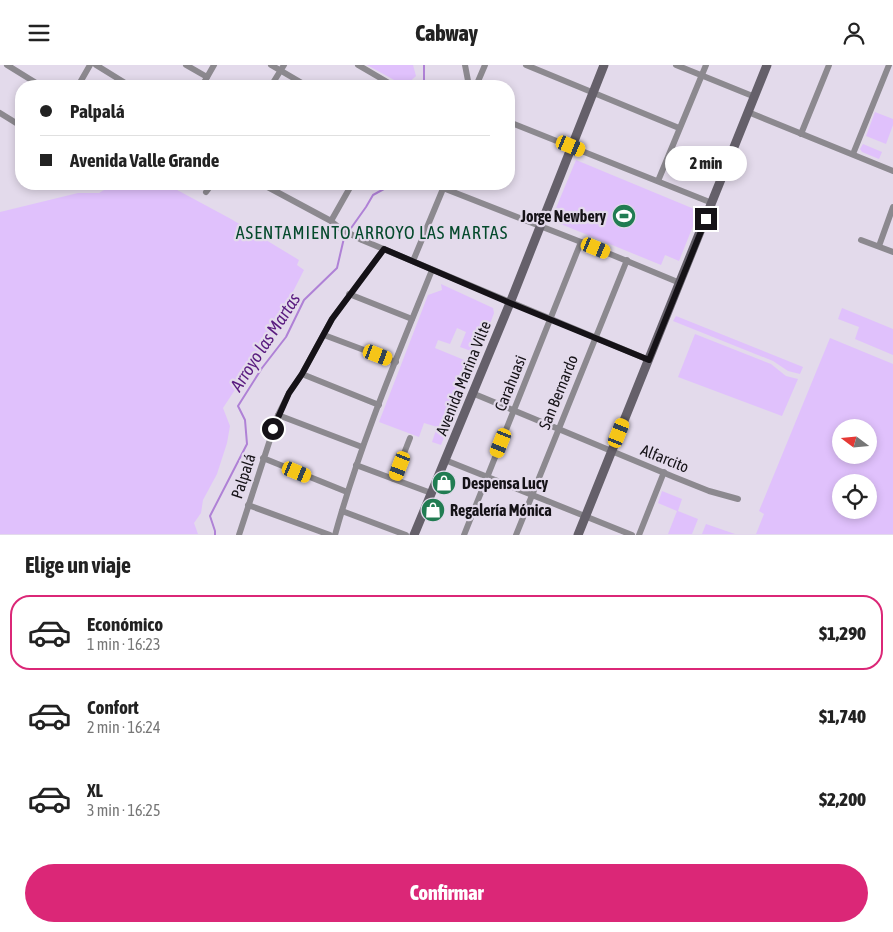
<!DOCTYPE html>
<html lang="es">
<head>
<meta charset="utf-8">
<style>
  :root { --surface:#fff; --page:#f2f2f2; --text:#222; --muted:#767676; --line:#e0e0e0; --accent:#db2777 }
  body { margin:0; font-family:"Asap Condensed",sans-serif; background:var(--page); color:var(--text); height:100vh; display:flex; flex-direction:column; font-size:19px; white-space:nowrap }
  * { box-sizing:border-box; margin:0 }
  p { font-size:16px; color:var(--muted) }
  .icon { flex:none; width:28px; height:28px; fill:none; stroke:currentColor; stroke-width:2; stroke-linecap:round; stroke-linejoin:round }
  .map { position:relative; height:470px; overflow:hidden }
  .panel { display:flex; flex-direction:column; background:var(--surface); flex:1 }
  .panel>* { flex:none }
  .banner { position:absolute; left:15px; top:15px; width:500px; height:110px; border-radius:20px; box-shadow:0 2px 8px #0003; display:grid; align-content:center; height:110px; padding:0 25px; background:var(--surface) }
  .needle { width:32px; rotate:286deg }
  .buttons { position:absolute; left:832px; top:354px; display:grid; gap:10px }
  .buttons a { display:grid; place-items:center; width:45px; height:45px; border-radius:50%; background:var(--surface); box-shadow:0 2px 8px #0003; font-size:25px }
  .end { position:absolute; width:22px; height:22px; margin:-11px; border:6px solid #151217; background:#fff; box-shadow:0 0 0 2px #fff }
  .from { border-radius:50% }
  .bubble { position:absolute; height:35px; border-radius:18px; background:var(--surface); box-shadow:0 2px 8px #0003; font-size:16px; font-weight:800; line-height:35px; text-align:center }
  .car { position:absolute; width:15px; height:30px; margin:-15px -8px; border-radius:6px; box-shadow:0 0 4px 1px #0007; background:linear-gradient(#f5c518 24%,#345 0 40%,#f5c518 0 76%,#345 0 86%,#f5c518 0) }
  .banner b { display:flex; align-items:center; gap:18px; height:48px; font-size:19px }
  .banner b+b { border-top:1px solid var(--line) }
  .banner i { width:12px; height:12px; background:var(--text) }
  ul { padding:0; list-style:none }
  li { display:flex; align-items:center; gap:15px; height:75px; margin:0 10px 8px; padding:0 15px; border:2px solid transparent; border-radius:20px }
  li div { flex:1 }
  li b { display:block; font-size:19px }
  li em { font-style:normal; font-weight:800 }
  li.on { border-color:var(--accent) }
  li>.icon { width:45px; height:45px; stroke-width:1.5 }
  h2 { padding:0 25px; font-size:22px; line-height:60px }
  .cta { display:flex; gap:10px; margin-top:auto; padding:10px 25px }
  .cta a { flex:1; height:58px; border-radius:30px; background:var(--accent); color:#fff; font-size:20px; font-weight:800; line-height:58px; text-align:center }
  header { display:flex; justify-content:space-between; align-items:center; height:65px; padding:0 25px; background:var(--surface); font-size:22px; font-weight:800 }
  .map>svg:first-child { display:block }
  .green { fill:#e0c1fc; fill-rule:evenodd }
  .lines { fill:none; stroke-linecap:round; stroke-linejoin:round }
  .stream { stroke:#af81d6; stroke-width:2 }
  .street { stroke:#8c898f; stroke-width:6 }
  .secondary { stroke:#65606a; stroke-width:9 }
  .route { stroke:#151217; stroke-width:6 }
  .labels { text-anchor:middle; dominant-baseline:central; stroke-width:4.5; stroke-linejoin:round; paint-order:stroke }
  .poi-label { font-size:16px; font-weight:bold; fill:#151217; stroke:#e3daeb; text-anchor:start }
  .street-label { font-size:16px; fill:#151217; stroke:#e3daeb }
  .neighbourhood-label { font-size:18px; letter-spacing:1px; fill:#05492c; stroke:#e3daeb }
  .water-label { font-size:18px; font-style:italic; fill:#591b7f; stroke:#e3daeb }
</style>
</head>
<body>
<header><svg class="icon" aria-label="menu" viewBox="0 0 24 24"><path d="M4 6h16M4 12h16M4 18h16"/></svg>Cabway<svg class="icon" aria-label="person" viewBox="0 0 24 24"><circle cx="12" cy="8" r="4"/><path d="M4 21q1-7 8-7t8 7"/></svg></header>
<div class="map">
<svg width="893" height="470" viewBox="0 0 893 470">
  <rect width="100%" height="100%" fill="#e3daeb"/>
  <g class="green">
    <polygon points="367,0 413,0 416,11 405,21"/>
    <polygon points="875,47 893,54 893,60 886,79 866,71"/>
    <polygon points="863,79 882,87 879,94 862,87 860,84"/>
    <polygon points="576,95 699,146 679,196 665,190 661,200 551,155"/>
    <polygon points="114,119 166,119 231,154 299,195 297,200 304,205 271,270 223,343 230,361 227,378 217,409 203,435 201,448 194,458 198,469 0,469 0,147 78,128 99,128"/>
    <polygon points="441,219 493,243 494,248 487,267 480,264 471,286 460,282 466,267 457,263 450,279 438,275 435,283 474,299 441,380 432,377 437,362 424,358 419,372 379,357 428,230 442,225"/>
    <polygon points="842,243 893,264 893,290 855,274 859,262 838,254"/>
    <polygon points="676,251 803,302 800,309 788,306 773,296 673,256"/>
    <polygon points="695,269 771,299 786,311 798,314 782,351 678,312"/>
    <path d="M830 273 893 299V469H756L764 449 759 446ZM841 362H869V390H841ZM841 418H869V445H841Z"/>
    <polygon points="662,426 682,434 678,446 698,454 692,469 668,469 677,446 658,438"/>
    <polygon points="706,459 735,469 702,469"/>
  </g>
  <g class="lines">
    <g class="stream">
      <polyline points="424,21 424,0"/>
      <polyline points="215,470 215,466 210,451 247,379 245,355 238,341 262,303 286,272 304,235 337,203 344,173 366,142 373,130 393,119"/>
    </g>
    <g class="street">
      <polyline points="7,0 41,21"/>
      <polyline points="96,0 130,21"/>
      <polyline points="186,0 207,12"/>
      <polyline points="271,0 307,21"/>
      <polyline points="358,0 394,21"/>
      <polyline points="465,0 469,21"/>
      <polyline points="526,0 679,63"/>
      <polyline points="676,0 755,32"/>
      <polyline points="78,21 90,0"/>
      <polyline points="202,21 214,0"/>
      <polyline points="271,21 284,0"/>
      <polyline points="476,21 485,0"/>
      <polyline points="748,47 893,106"/>
      <polyline points="0,48 21,61"/>
      <polyline points="509,57 712,138"/>
      <polyline points="801,69 829,0"/>
      <polyline points="853,89 889,0"/>
      <polyline points="658,116 706,0"/>
      <polyline points="262,119 331,156 341,164 362,175 649,295"/>
      <polyline points="443,123 581,177 680,218"/>
      <polyline points="206,127 212,119"/>
      <polyline points="331,156 352,119"/>
      <polyline points="861,175 893,187"/>
      <polyline points="879,181 893,142"/>
      <polyline points="413,196 445,119"/>
      <polyline points="349,229 412,254"/>
      <polyline points="324,270 396,297"/>
      <polyline points="302,309 379,340"/>
      <polyline points="472,328 674,412 709,426 738,434"/>
      <polyline points="278,350 362,382"/>
      <polyline points="263,393 347,427"/>
      <polyline points="445,395 632,470"/>
      <polyline points="356,400 431,428"/>
      <polyline points="394,414 410,373"/>
      <polyline points="248,440 330,470"/>
      <polyline points="342,446 406,470"/>
      <polyline points="239,470 278,350 289,328 302,309 332,254 384,184"/>
      <path d="M335 470C360 379 397 292 432 205"/>
      <polyline points="464,470 581,177"/>
      <polyline points="516,470 627,195"/>
      <polyline points="639,470 664,407"/>
    </g>
    <g class="secondary">
      <polyline points="414,470 510,238 604,0"/>
      <polyline points="578,470 767,0"/>
    </g>
  </g>
  <g class="lines">
    <polyline class="route" points="273,364 289,328 302,309 332,254 384,184 510,238 649,295 706,154"/>
  </g>
  <defs>
    <g id="stadium-disc" transform="scale(1.25)"><circle r="9.5" fill="#217c52" stroke="#e3daeb"/><path d="M0-5a6.5 5 0 1 0 0 10a6.5 5 0 1 0 0-10ZM-3.5-1.8h7v3.6h-7Z" fill="#fff"/></g>
    <g id="shop-disc" transform="scale(1.25)"><circle r="9.5" fill="#217c52" stroke="#e3daeb"/><path d="M-5-2.5h2.3a2.7 3.5 0 0 1 5.4 0H5L5.5 6h-11ZM-1.5-2.5h3a1.5 2.3 0 0 0-3 0Z" fill="#fff"/></g>
  </defs>
  <g fill-rule="evenodd">
    <use href="#stadium-disc" x="624" y="151"/>
    <use href="#shop-disc" x="444" y="418"/>
    <use href="#shop-disc" x="433" y="445"/>
  </g>
  <g class="labels">
    <g class="poi-label">
      <text x="606" y="151" text-anchor="end">Jorge Newbery</text>
      <text x="462" y="418">Despensa Lucy</text>
      <text x="450" y="445">Regalería Mónica</text>
    </g>
    <g class="street-label">
      <text transform="translate(463 313) rotate(-68)">Avenida Marina Vilte</text>
      <text transform="translate(510 318) rotate(-68)">Carahuasi</text>
      <text transform="translate(558 327) rotate(-68)">San Bernardo</text>
      <text transform="translate(665 393) rotate(22)">Alfarcito</text>
      <text transform="translate(243 411) rotate(-72)">Palpalá</text>
    </g>
    <g class="neighbourhood-label">
      <text x="372" y="167">ASENTAMIENTO ARROYO LAS MARTAS</text>
    </g>
    <g class="water-label">
      <text transform="translate(265 277) rotate(-57)">Arroyo las Martas</text>
    </g>
  </g>
</svg>
<div class="buttons">
<a><svg class="needle" viewBox="-14 -14 28 28"><path d="M0-13l5 13h-10z" fill="#e53935"/><path d="M0 13l5-13h-10z" fill="#767676"/></svg></a>
<a><svg class="icon" aria-label="locate" viewBox="0 0 24 24"><circle cx="12" cy="12" r="6"/><path d="M12 2v4M12 18v4M2 12h4M18 12h4"/></svg></a>
</div>
<i class="end from" style="left:273px;top:364px"></i>
<i class="end" style="left:706px;top:154px"></i>
<div class="bubble" style="left:665px;top:81px;width:82px">2 min</div>
<i class="car" style="left:571px;top:81px;rotate:112deg"></i>
<i class="car" style="left:596px;top:183px;rotate:112deg"></i>
<i class="car" style="left:378px;top:290px;rotate:111deg"></i>
<i class="car" style="left:619px;top:368px;rotate:22deg"></i>
<i class="car" style="left:501px;top:378px;rotate:202deg"></i>
<i class="car" style="left:400px;top:401px;rotate:201deg"></i>
<i class="car" style="left:297px;top:407px;rotate:112deg"></i>
<div class="banner">
<b><i class="from"></i>Palpalá</b>
<b><i></i>Avenida Valle Grande</b>
</div>
</div>
<section class="panel">
<h2>Elige un viaje</h2>
<ul>
<li class="on"><svg class="icon" aria-label="car" viewBox="0 0 24 24"><path d="M5 17H2v-5l4-1 3-4h7l3 4 3 1v5h-3M9 17h6M6 11h13"/><circle cx="7" cy="17" r="2"/><circle cx="17" cy="17" r="2"/></svg><div><b>Económico</b><p>1 min · 16:23</p></div><em>$1,290</em></li>
<li><svg class="icon" aria-label="car" viewBox="0 0 24 24"><path d="M5 17H2v-5l4-1 3-4h7l3 4 3 1v5h-3M9 17h6M6 11h13"/><circle cx="7" cy="17" r="2"/><circle cx="17" cy="17" r="2"/></svg><div><b>Confort</b><p>2 min · 16:24</p></div><em>$1,740</em></li>
<li><svg class="icon" aria-label="car" viewBox="0 0 24 24"><path d="M5 17H2v-5l4-1 3-4h7l3 4 3 1v5h-3M9 17h6M6 11h13"/><circle cx="7" cy="17" r="2"/><circle cx="17" cy="17" r="2"/></svg><div><b>XL</b><p>3 min · 16:25</p></div><em>$2,200</em></li>
</ul>
<div class="cta"><a>Confirmar</a></div>
</section>
</body>
</html>
